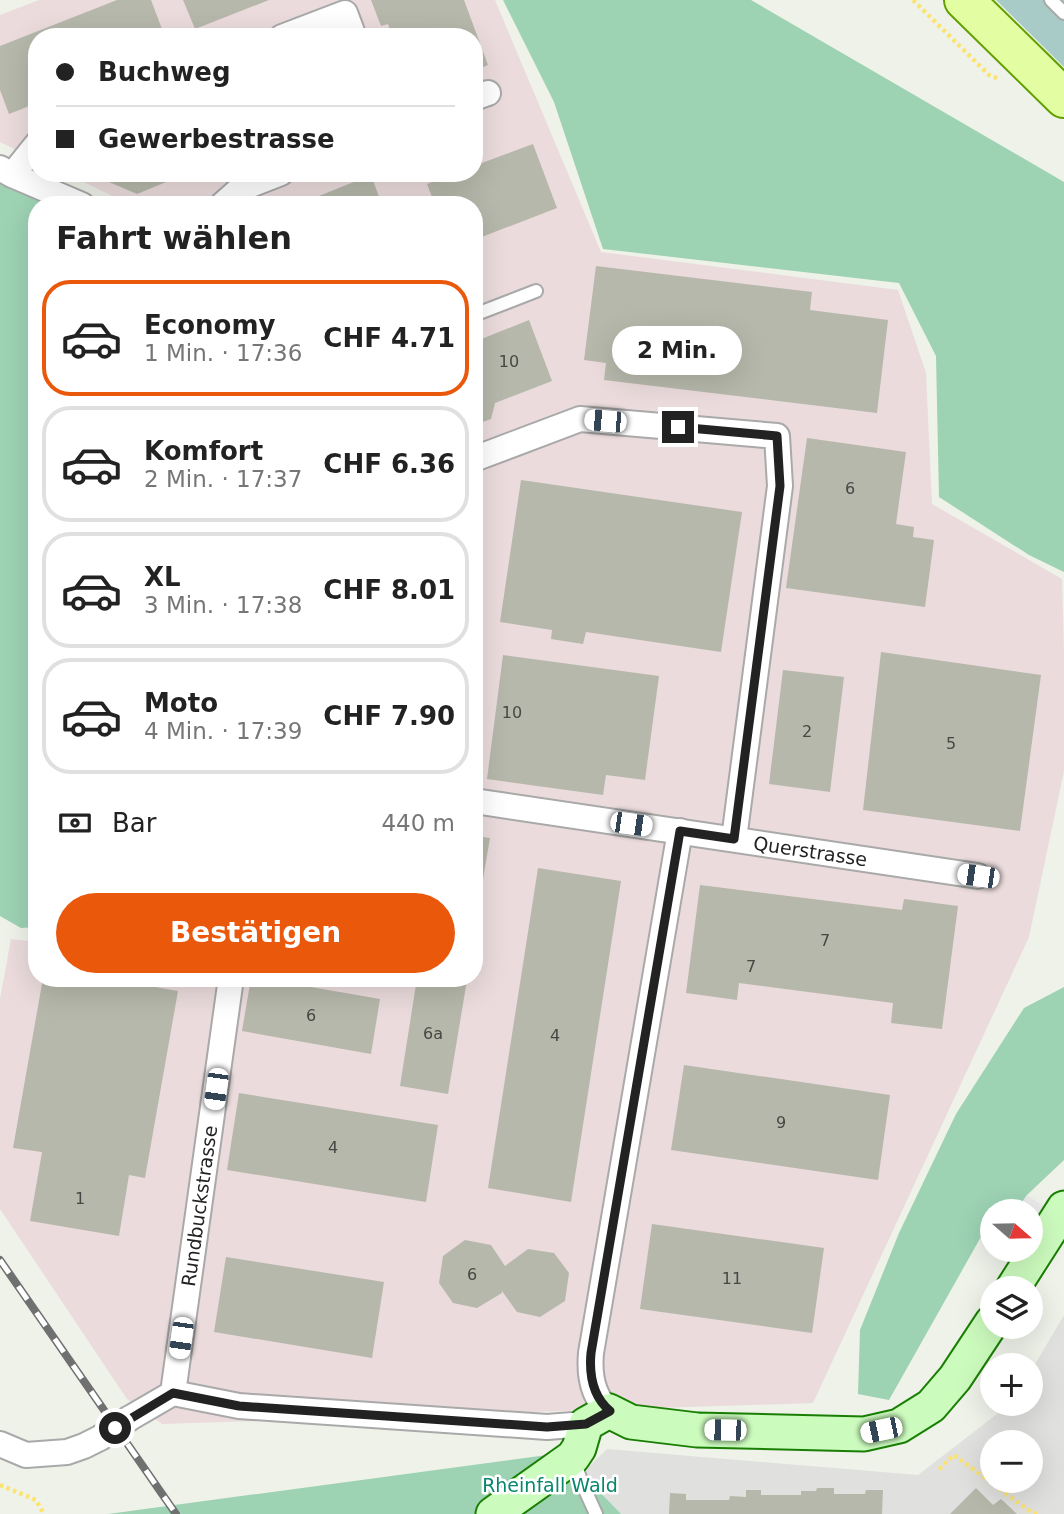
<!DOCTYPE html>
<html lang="de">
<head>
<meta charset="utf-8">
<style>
  :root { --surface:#fff; --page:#f2f2f2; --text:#222; --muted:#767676; --line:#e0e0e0; --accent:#ea580c }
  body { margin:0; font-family:"DejaVu Sans",sans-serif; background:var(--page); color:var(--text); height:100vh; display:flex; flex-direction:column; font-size:26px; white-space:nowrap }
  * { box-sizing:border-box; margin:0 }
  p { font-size:23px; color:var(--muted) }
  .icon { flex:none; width:38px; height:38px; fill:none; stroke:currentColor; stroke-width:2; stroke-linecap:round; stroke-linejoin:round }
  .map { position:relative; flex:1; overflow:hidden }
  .side { position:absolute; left:28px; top:196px; width:455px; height:791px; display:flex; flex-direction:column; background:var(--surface); border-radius:28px; box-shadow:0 7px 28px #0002 }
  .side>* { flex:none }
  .banner { position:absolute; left:28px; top:28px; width:455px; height:154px; border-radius:28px; box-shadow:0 7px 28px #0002; display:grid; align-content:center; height:154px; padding:0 28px; background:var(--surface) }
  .needle { width:46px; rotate:110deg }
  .tools { position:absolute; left:980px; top:1199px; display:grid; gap:14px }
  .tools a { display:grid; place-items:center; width:63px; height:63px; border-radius:50%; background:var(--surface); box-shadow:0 7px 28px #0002; font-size:35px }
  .end { position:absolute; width:32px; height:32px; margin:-16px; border:9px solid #222; background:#fff; box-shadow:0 0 0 4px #fff }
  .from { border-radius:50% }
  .bubble { position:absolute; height:49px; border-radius:24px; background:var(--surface); box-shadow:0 7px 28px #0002; font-size:23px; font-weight:700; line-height:49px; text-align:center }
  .car { position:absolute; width:21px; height:42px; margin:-21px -10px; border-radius:9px; box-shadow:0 0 5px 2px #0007; background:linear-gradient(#fff 24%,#345 0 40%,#fff 0 76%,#345 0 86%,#fff 0) }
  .banner b { display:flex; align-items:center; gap:24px; height:66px; font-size:26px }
  .banner b+b { border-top:2px solid var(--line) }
  .banner i { width:18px; height:18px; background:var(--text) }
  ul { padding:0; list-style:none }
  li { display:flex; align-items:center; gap:21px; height:116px; margin:0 14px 10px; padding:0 14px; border:4px solid var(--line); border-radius:28px }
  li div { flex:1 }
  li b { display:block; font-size:26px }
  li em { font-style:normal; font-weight:700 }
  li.current { border-color:var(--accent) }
  li>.icon { width:63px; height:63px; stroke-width:1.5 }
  h2 { padding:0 28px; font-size:32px; line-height:84px }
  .pay { display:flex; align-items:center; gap:18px; height:77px; padding:0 28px; font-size:26px }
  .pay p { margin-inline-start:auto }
  .primary-button { display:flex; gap:14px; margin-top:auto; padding:14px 28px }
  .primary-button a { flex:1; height:80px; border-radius:42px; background:var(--accent); color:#fff; font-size:28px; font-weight:700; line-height:80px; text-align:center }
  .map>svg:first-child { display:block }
  .residential { fill:#e0e0df; fill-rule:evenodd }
  .industrial { fill:#ebdbdc }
  .forest { fill:#9dd2b3 }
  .cemetery { fill:#a9cbc7 }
  .parking { fill:#eaeaea }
  .building { fill:#b6b8ab }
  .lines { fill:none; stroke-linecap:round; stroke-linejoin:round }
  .lane-casing { stroke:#a9a9a9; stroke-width:16 }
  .street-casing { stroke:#a9a9a9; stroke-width:28 }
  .secondary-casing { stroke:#197f03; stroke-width:37 }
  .primary-casing { stroke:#62a000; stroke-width:42 }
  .path { stroke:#fce370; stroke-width:4.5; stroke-dasharray:3.5 3.5; stroke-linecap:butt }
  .lane { stroke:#fff; stroke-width:12 }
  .street { stroke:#fff; stroke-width:24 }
  .secondary { stroke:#ccfbbe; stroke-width:33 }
  .primary { stroke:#e3fda3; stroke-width:38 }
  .rail-casing { stroke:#707070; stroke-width:8 }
  .rail { stroke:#fff; stroke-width:5; stroke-dasharray:16; stroke-linecap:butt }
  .street-bridge-casing { stroke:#a9a9a9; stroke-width:28; stroke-linecap:butt }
  .street-bridge { stroke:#fff; stroke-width:24 }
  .route { stroke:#222; stroke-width:9 }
  .labels { text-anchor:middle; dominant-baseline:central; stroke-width:5; stroke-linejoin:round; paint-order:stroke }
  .number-label { font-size:16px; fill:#474844 }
  .street-label { font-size:19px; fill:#222; stroke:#fff }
  .park-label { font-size:19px; fill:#0a866d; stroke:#fff }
</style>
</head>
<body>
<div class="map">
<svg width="1064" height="1514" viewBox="0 0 1064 1514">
  <rect width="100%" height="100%" fill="#eef2e9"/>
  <path class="residential" d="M1064 1315V1514H586L563 1492 607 1449 918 1475 1010 1404H1031V1371ZM992 1442H1031V1480H992Z"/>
  <polygon class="industrial" points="39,0 495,0 601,252 898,290 926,373 932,504 1062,579 1064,652 1064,771 1029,937 813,1403 162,1424 127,1399 0,1209 0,999 11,939 37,942 37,978 474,978 474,205 131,205 65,173 474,173 474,37 37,37 37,160 0,142 0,15"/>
  <g class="forest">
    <polygon points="503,0 751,0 1064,182 1064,572 1029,555 939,497 936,356 899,283 603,249 554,102"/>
    <polygon points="0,182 48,205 37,205 37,927 21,928 0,916"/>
    <polygon points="1064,987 1064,1160 1027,1195 1016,1211 992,1211 992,1234 982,1235 889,1400 858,1394 860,1330 899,1233 956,1114 1024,1008"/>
    <polygon points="562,1453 621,1514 108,1514"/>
  </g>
  <polygon class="cemetery" points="996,0 1064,0 1064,67"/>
  <polygon class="parking" points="1027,1195 1058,1216 1031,1250 1031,1211 1016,1211"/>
  <g class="building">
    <polygon points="117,0 151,0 165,37 37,37 37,103 9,114 0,90 0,46"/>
    <polygon points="183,0 269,0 195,29"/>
    <polygon points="371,0 464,0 488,65 474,71 474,37 392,37 388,24 381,26"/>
    <polygon points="533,144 557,208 474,240 474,205 435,205 427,184 455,173 474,173 474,166"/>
    <polygon points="88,173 188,173 137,194"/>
    <polygon points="371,175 382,205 296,205 319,196"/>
    <polygon points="596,266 812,292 810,310 888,320 877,413 604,380 606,363 584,360"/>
    <polygon points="529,320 552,381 495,403 491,419 474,425 474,342"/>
    <polygon points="807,438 906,452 896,524 914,527 913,537 934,540 925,607 786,588"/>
    <polygon points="521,480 742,512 721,652 586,632 583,644 551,639 552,630 500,622"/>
    <polygon points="881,652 1041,675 1020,831 863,810"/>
    <polygon points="503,655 659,676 645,780 606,775 603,795 487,779"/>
    <polygon points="783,670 844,677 830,792 769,784"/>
    <polygon points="474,836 490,838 476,920 474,920"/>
    <polygon points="538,868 621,881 571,1202 488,1188"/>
    <polygon points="700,885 902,910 904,899 958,906 942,1029 891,1023 893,1003 739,983 737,1000 686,993"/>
    <polygon points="43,978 103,978 178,991 145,1178 129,1175 119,1236 30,1221 42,1152 13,1148"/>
    <polygon points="251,978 259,978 380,999 371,1054 242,1031"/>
    <polygon points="417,978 456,978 467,980 448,1094 400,1086"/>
    <polygon points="684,1065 890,1095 878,1180 671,1150"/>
    <polygon points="239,1093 438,1125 426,1202 227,1170"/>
    <polygon points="652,1224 824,1248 812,1333 640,1309"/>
    <polygon points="465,1240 491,1245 505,1266 528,1249 554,1253 569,1273 565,1301 540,1317 517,1312 502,1291 502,1293 477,1308 453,1303 439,1283 443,1256"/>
    <polygon points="226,1257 384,1282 372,1358 214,1332"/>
    <polygon points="817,1488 834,1488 834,1494 865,1494 866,1490 883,1490 882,1514 669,1514 670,1493 686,1494 686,1500 729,1500 730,1496 746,1497 746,1490 761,1490 761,1495 801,1495 801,1491 816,1491"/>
    <polygon points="976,1488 993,1505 1001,1499 1017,1514 950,1514"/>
  </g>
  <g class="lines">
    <g class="lane-casing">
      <g id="lane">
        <polyline points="1051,0 1064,13"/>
        <polyline points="474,315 536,291"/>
        <polyline points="574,1460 581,1481 596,1514"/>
      </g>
    </g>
    <g class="street-casing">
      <g id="street">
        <polyline points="282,37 345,13 354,37"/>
        <polyline points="474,98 488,93"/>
        <polyline points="0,168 12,175 82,205"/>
        <polyline points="12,175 37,144"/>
        <polyline points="222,205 240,189 281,173"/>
        <polyline points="474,459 580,419 777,436 780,486 734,839"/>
        <path id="s1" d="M474 801 978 876"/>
        <path id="s2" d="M173 1393 231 978"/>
        <path d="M609 1411C592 1396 589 1375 591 1353L680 831"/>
        <polyline points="130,1418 173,1393 239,1406 547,1427 586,1424"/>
        <polyline points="0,1444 26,1455 67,1452 84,1446 100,1438"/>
      </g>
    </g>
    <g class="secondary-casing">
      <g id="secondary">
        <polyline points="1013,1288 1064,1208"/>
        <polyline points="493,1514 573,1457 579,1448 586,1424 609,1411 631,1422 697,1430 864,1434 899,1426 931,1406 955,1378 992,1322"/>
      </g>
    </g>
    <g class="primary-casing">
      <polyline id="primary" points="964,0 1064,98"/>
    </g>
    <g class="path">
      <polyline points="913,0 989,75 999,79"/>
      <polyline points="939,1469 954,1455 1031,1512 1037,1514"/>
      <polyline points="0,1485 36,1500 44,1514"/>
    </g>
    <use href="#lane" class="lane"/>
    <use href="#street" class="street"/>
    <use href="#secondary" class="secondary"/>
    <use href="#primary" class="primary"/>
    <g class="rail-casing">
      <polyline id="rail" points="0,1260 176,1514"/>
    </g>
    <use href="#rail" class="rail"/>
    <g class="street-bridge-casing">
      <polyline id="street-bridge" points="100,1438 130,1418"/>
    </g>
    <use href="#street-bridge" class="street-bridge"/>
  </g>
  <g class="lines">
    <path class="route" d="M115 1428 173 1393 239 1406 547 1427 586 1424 610 1411C592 1396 589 1375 591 1353L680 831 734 839 780 486 777 436 678 427"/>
  </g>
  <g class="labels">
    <g class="number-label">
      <text x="509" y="361">10</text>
      <text x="850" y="488">6</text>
      <text x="512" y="712">10</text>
      <text x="807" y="731">2</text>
      <text x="951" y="743">5</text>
      <text x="825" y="940">7</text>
      <text x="751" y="966">7</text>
      <text x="311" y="1015">6</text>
      <text x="433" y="1033">6a</text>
      <text x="555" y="1035">4</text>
      <text x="781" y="1122">9</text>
      <text x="333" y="1147">4</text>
      <text x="80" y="1198">1</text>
      <text x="472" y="1274">6</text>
      <text x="732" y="1278">11</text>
    </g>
    <g class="street-label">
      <text stroke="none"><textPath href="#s1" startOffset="340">Querstrasse</textPath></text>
      <text stroke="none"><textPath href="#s2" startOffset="189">Rundbuckstrasse</textPath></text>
    </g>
    <g class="park-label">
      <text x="550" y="1485">Rheinfall Wald</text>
    </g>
  </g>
</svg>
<div class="tools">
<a><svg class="needle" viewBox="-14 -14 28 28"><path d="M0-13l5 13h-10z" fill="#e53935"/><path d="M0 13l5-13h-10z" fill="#767676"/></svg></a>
<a><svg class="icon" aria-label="layers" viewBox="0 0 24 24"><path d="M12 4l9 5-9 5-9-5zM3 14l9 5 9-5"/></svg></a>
<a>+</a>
<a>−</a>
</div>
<i class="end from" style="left:115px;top:1428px"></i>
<i class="end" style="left:678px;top:427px"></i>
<div class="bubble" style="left:612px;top:326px;width:130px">2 Min.</div>
<i class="car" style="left:605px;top:421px;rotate:275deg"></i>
<i class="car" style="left:631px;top:824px;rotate:98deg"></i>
<i class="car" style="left:978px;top:876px;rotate:278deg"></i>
<i class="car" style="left:216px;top:1089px;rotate:188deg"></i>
<i class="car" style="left:181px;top:1338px;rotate:188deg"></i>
<i class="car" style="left:725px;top:1430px;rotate:271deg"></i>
<i class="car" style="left:881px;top:1430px;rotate:258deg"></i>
<div class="banner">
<b><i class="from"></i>Buchweg</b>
<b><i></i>Gewerbestrasse</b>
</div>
<section class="side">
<h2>Fahrt wählen</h2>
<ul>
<li class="current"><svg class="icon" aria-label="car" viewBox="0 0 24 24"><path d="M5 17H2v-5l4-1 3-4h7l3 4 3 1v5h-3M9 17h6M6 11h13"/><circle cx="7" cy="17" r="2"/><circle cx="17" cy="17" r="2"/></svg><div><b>Economy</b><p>1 Min. · 17:36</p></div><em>CHF 4.71</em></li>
<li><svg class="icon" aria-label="car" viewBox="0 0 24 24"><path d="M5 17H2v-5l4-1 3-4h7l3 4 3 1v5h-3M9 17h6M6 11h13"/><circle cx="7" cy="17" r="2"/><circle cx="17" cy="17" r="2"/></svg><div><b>Komfort</b><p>2 Min. · 17:37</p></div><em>CHF 6.36</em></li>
<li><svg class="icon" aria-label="car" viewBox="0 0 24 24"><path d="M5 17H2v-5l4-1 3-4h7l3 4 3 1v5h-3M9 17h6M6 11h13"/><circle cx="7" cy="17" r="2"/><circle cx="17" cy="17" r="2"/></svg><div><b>XL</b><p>3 Min. · 17:38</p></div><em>CHF 8.01</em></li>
<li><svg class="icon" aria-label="car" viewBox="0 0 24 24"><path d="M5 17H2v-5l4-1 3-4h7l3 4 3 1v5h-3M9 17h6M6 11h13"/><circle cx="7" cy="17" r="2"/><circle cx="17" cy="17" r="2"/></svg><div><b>Moto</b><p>4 Min. · 17:39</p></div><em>CHF 7.90</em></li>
</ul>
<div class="pay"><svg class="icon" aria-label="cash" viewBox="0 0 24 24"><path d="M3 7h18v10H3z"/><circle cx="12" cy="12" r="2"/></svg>Bar<p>440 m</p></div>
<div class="primary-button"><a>Bestätigen</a></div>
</section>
</div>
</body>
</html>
